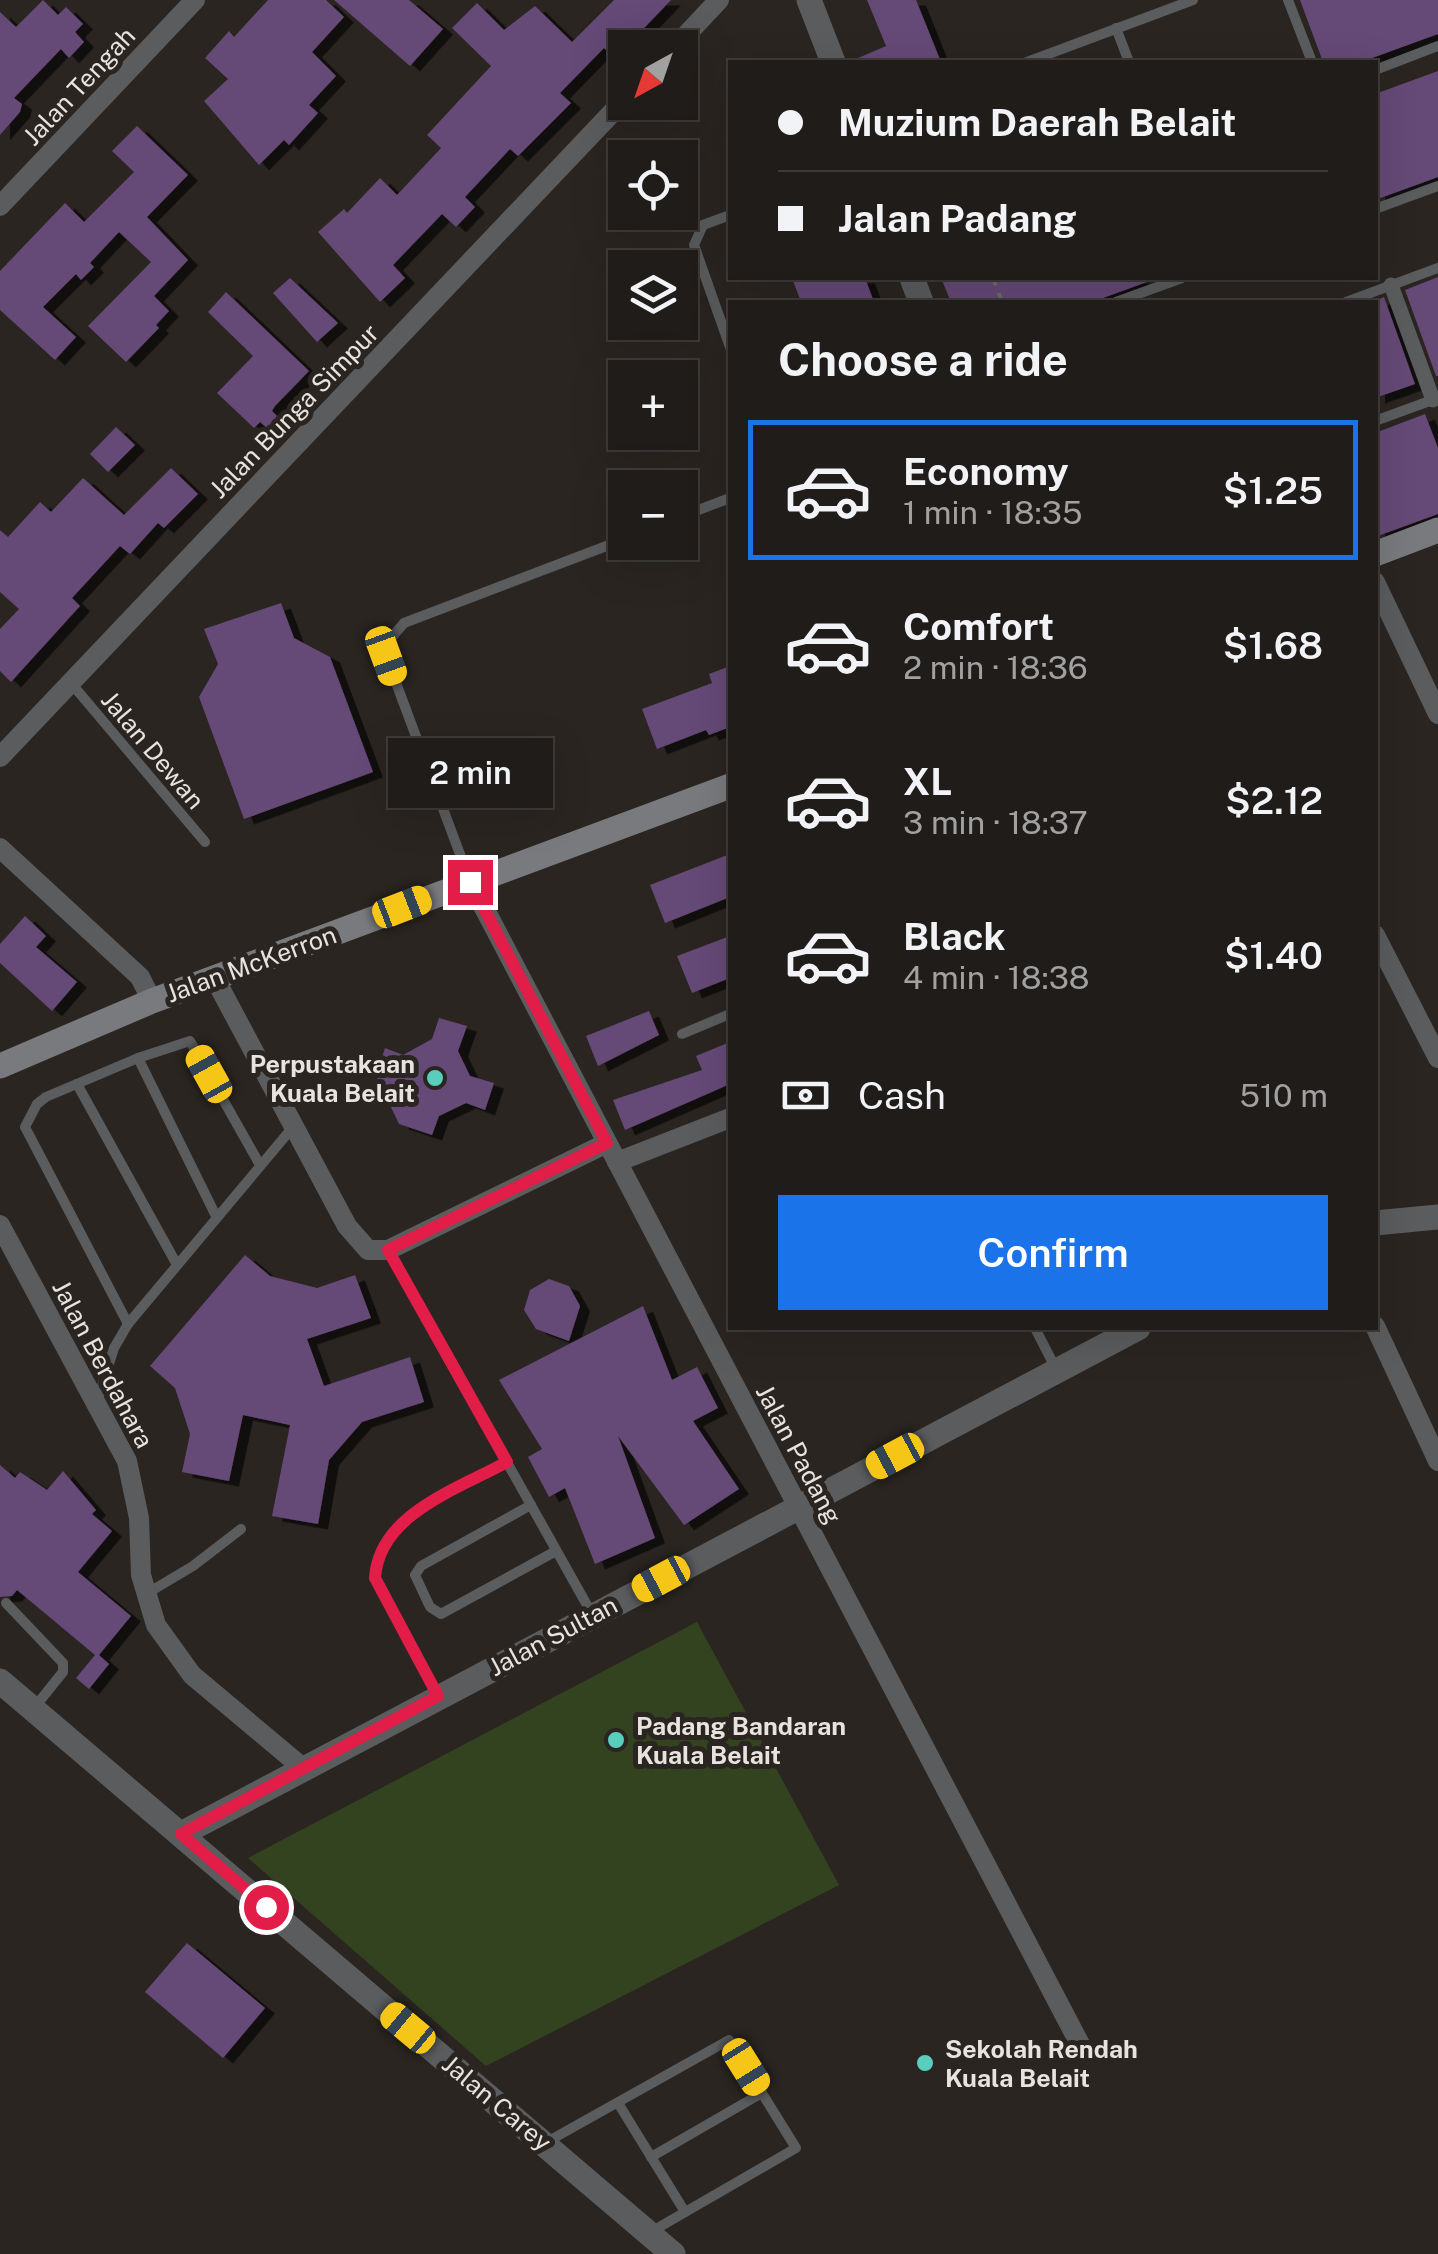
<!DOCTYPE html>
<html lang="en">
<head>
<meta charset="utf-8">
<style>
  :root { --surface:#201c19; --page:#2d2926; --text:#f1f3f6; --muted:#a2a1a2; --line:#3d3a38; --accent:#1a73e8 }
  body { margin:0; font-family:"Public Sans",sans-serif; background:var(--page); color:var(--text); height:100vh; display:flex; flex-direction:column; font-size:38px; white-space:nowrap }
  * { box-sizing:border-box; margin:0 }
  p { font-size:32px; color:var(--muted) }
  .icon { flex:none; width:55px; height:55px; fill:none; stroke:currentColor; stroke-width:2; stroke-linecap:round; stroke-linejoin:round }
  .map { position:relative; flex:1; overflow:hidden }
  .side { position:absolute; left:728px; top:300px; width:650px; height:1030px; display:flex; flex-direction:column; background:var(--surface); border-radius:0px; box-shadow:0 10px 40px #0002,0 0 0 2px var(--line) }
  .side>* { flex:none }
  .top-card { position:absolute; left:728px; top:60px; width:650px; height:220px; border-radius:0px; box-shadow:0 10px 40px #0002,0 0 0 2px var(--line); display:grid; align-content:center; height:220px; padding:0 50px; background:var(--surface) }
  .needle { width:65px; rotate:220deg }
  .controls { position:absolute; left:608px; top:30px; display:grid; gap:20px }
  .controls a { display:grid; place-items:center; width:90px; height:90px; border-radius:0px; background:var(--surface); box-shadow:0 10px 40px #0002,0 0 0 2px var(--line); font-size:50px }
  .end { position:absolute; width:45px; height:45px; margin:-22px; border:12px solid #e11d48; background:#fff; box-shadow:0 0 0 5px #fff }
  .from { border-radius:50% }
  .bubble { position:absolute; height:70px; border-radius:0px; background:var(--surface); box-shadow:0 10px 40px #0002,0 0 0 2px var(--line); font-size:32px; font-weight:600; line-height:70px; text-align:center }
  .car { position:absolute; width:30px; height:60px; margin:-30px -15px; border-radius:12px; box-shadow:0 0 8px 2px #0007; background:linear-gradient(#f5c518 24%,#345 0 40%,#f5c518 0 76%,#345 0 86%,#f5c518 0) }
  .top-card b { display:flex; align-items:center; gap:35px; height:95px; font-size:38px }
  .top-card b+b { border-top:2px solid var(--line) }
  .top-card i { width:25px; height:25px; background:var(--text) }
  ul { padding:0; list-style:none }
  li { display:flex; align-items:center; gap:30px; height:140px; margin:0 20px 15px; padding:0 30px; border:5px solid transparent; border-radius:0px }
  li div { flex:1 }
  li b { display:block; font-size:38px }
  li em { font-style:normal; font-weight:600 }
  li.current { border-color:var(--accent) }
  li>.icon { width:90px; height:90px; stroke-width:1.5 }
  h2 { padding:0 50px; font-size:45px; line-height:120px }
  .pay { display:flex; align-items:center; gap:25px; height:110px; padding:0 50px; font-size:38px }
  .pay p { margin-inline-start:auto }
  .primary-button { display:flex; gap:20px; margin-top:auto; padding:20px 50px }
  .primary-button a { flex:1; height:115px; border-radius:0px; background:var(--accent); color:#fff; font-size:40px; font-weight:600; line-height:115px; text-align:center }
  .map>svg:first-child { display:block }
  .green { fill:#334320 }
  .building { fill:#654876; filter:url(#shadow) }
  .lines { fill:none; stroke-linecap:round; stroke-linejoin:round }
  .path { stroke:#706b67; stroke-width:4; stroke-dasharray:8 8; stroke-linecap:butt }
  .service { stroke:#5a5c5e; stroke-width:10 }
  .pedestrian { stroke:#5a5c5e; stroke-width:15 }
  .minor { stroke:#5a5c5e; stroke-width:20 }
  .tertiary { stroke:#5a5c5e; stroke-width:25 }
  .secondary { stroke:#787a7e; stroke-width:25 }
  .route { stroke:#e11d48; stroke-width:12 }
  .poi-dot { fill:#5acebd; stroke:#2a2521; stroke-width:4 }
  .labels { text-anchor:middle; dominant-baseline:central; stroke-width:10; stroke-linejoin:round; paint-order:stroke }
  .street-label { font-size:25px; fill:#e7e3e0; stroke:#2a2521 }
  .poi-label { font-size:25px; font-weight:bold; fill:#e7e3e0; stroke:#2a2521; text-anchor:start }
</style>
</head>
<body>
<div class="map">
<svg width="1438" height="2254" viewBox="0 0 1438 2254">
  <defs>
    <filter id="shadow"><feDropShadow dx="10" dy="5.5" stdDeviation="0" flood-color="#0009"/></filter>
  </defs>
  <rect width="100%" height="100%" fill="#2a2521"/>
  <polygon class="green" points="697,1622 839,1885 486,2066 248,1858"/>
  <g class="building">
    <polygon points="43,0 58,15 66,7 83,24 75,32 84,42 69,58 61,49 14,98 22,104 20,112 0,135 0,12 16,27"/>
    <polygon points="268,0 326,0 344,17 312,52 336,76 309,105 318,113 289,145 284,140 259,165 204,101 228,79 205,58 229,31 234,37"/>
    <polygon points="334,0 409,0 443,29 410,66"/>
    <polygon points="614,0 671,0 625,48 625,68 604,48 560,93 571,103 518,156 510,149 465,197 475,207 456,227 442,214 393,265 405,278 380,302 318,232 344,209 347,213 380,178 397,195 441,148 427,135 491,66 452,28 477,3 504,30 535,6 572,42"/>
    <polygon points="867,0 916,0 941,62 849,62 886,46"/>
    <polygon points="1300,0 1438,0 1438,34 1361,62 1323,62"/>
    <polygon points="1438,71 1438,177 1375,200 1375,94"/>
    <polygon points="137,126 188,175 147,217 188,260 154,296 169,311 156,325 159,328 126,362 88,326 151,262 119,232 90,263 94,267 81,280 76,274 43,307 76,337 55,360 0,310 0,271 65,203 84,222 134,172 112,151"/>
    <polygon points="1438,277 1438,376 1436,376 1405,290"/>
    <polygon points="290,278 338,323 317,342 273,293"/>
    <polygon points="792,278 865,278 874,302 801,302"/>
    <polygon points="941,278 1154,278 1155,279 1092,302 951,302"/>
    <polygon points="226,292 309,371 275,406 272,411 279,418 268,429 260,422 254,428 217,393 253,356 208,312"/>
    <polygon points="1384,297 1415,384 1375,398 1375,301"/>
    <polygon points="1425,414 1438,448 1438,514 1375,537 1375,433"/>
    <polygon points="116,427 135,445 108,472 90,454"/>
    <polygon points="171,468 198,494 164,528 158,523 130,554 120,546 72,598 80,606 11,682 0,671 0,629 19,609 0,592 0,530 8,537 40,502 51,512 83,478 124,515"/>
    <polygon points="281,603 294,638 330,657 373,772 244,819 199,697 218,664 204,629"/>
    <polygon points="730,666 730,727 709,735 706,730 657,749 642,709 712,683 709,674"/>
    <polygon points="730,854 730,897 665,923 650,885"/>
    <polygon points="25,916 46,936 36,947 77,982 52,1011 0,963 0,944"/>
    <polygon points="730,936 730,978 692,993 677,956"/>
    <polygon points="649,1011 659,1035 598,1066 586,1036"/>
    <polygon points="439,1018 467,1026 458,1051 470,1076 494,1083 485,1110 466,1103 439,1116 432,1135 399,1124 376,1076 385,1048 403,1055 432,1039"/>
    <polygon points="730,1042 730,1084 625,1130 613,1100 702,1070 696,1056"/>
    <polygon points="245,1255 270,1276 317,1288 355,1275 371,1318 307,1339 324,1386 410,1357 424,1402 362,1422 329,1460 318,1524 272,1516 290,1425 243,1415 229,1481 182,1472 190,1434 175,1388 150,1366"/>
    <polygon points="549,1279 569,1286 580,1306 569,1341 536,1329 524,1310 530,1290"/>
    <polygon points="643,1306 672,1380 697,1367 718,1408 693,1421 739,1489 684,1525 618,1436 655,1538 595,1564 565,1488 549,1497 528,1457 542,1449 499,1380"/>
    <polygon points="0,1465 15,1478 20,1472 47,1490 63,1471 96,1510 92,1514 112,1531 78,1572 131,1616 99,1655 109,1664 89,1689 76,1678 95,1655 17,1590 12,1596 0,1597"/>
    <polygon points="187,1943 265,2008 223,2058 145,1992"/>
  </g>
  <g class="lines">
    <polyline class="path" points="993,278 1002,302"/>
    <g class="service">
      <polyline points="1288,0 1312,62"/>
      <polyline points="1116,28 1129,62"/>
      <polyline points="1027,62 1193,0"/>
      <polyline points="1375,70 1438,46"/>
      <polyline points="1375,209 1438,186"/>
      <polyline points="730,215 703,225 694,245 730,347"/>
      <polyline points="1116,302 1182,278"/>
      <polyline points="1346,302 1438,268"/>
      <polyline points="1375,421 1435,399"/>
      <polyline points="680,517 730,498"/>
      <polyline points="71,683 205,842"/>
      <polyline points="470,881 386,656 387,643 404,623 625,539"/>
      <polyline points="682,1034 730,1014"/>
      <polyline points="138,1058 216,1216"/>
      <polyline points="77,1084 176,1263"/>
      <polyline points="388,1250 592,1614"/>
      <polyline points="128,1324 25,1127 37,1104 46,1097 138,1058 190,1041 260,1165"/>
      <polyline points="1035,1328 1056,1369"/>
      <polyline points="97,1402 114,1348 128,1324 293,1127"/>
      <polyline points="531,1505 421,1566 415,1575 430,1607 441,1614 556,1551"/>
      <polyline points="146,1594 193,1566 241,1529"/>
      <polyline points="6,1603 63,1663 63,1672 34,1708"/>
      <path d="M438 1695 375 1578C378 1514 459 1489 507 1462"/>
      <polyline points="618,2103 685,2212"/>
      <polyline points="545,2143 729,2040 796,2148 649,2233"/>
      <polyline points="651,2157 762,2093"/>
    </g>
    <polyline class="pedestrian" points="1391,285 1433,400"/>
    <g class="minor">
      <polyline points="674,48 719,0"/>
      <polyline points="0,206 195,0"/>
      <polyline points="1375,582 1438,714"/>
      <polyline points="0,757 625,99"/>
      <polyline points="0,848 140,977 152,1001"/>
      <polyline points="470,881 1083,2050"/>
      <polyline points="1375,935 1438,1058"/>
      <polyline points="214,977 347,1226 368,1250 388,1250 607,1143"/>
      <polyline points="617,1162 730,1118"/>
      <polyline points="0,1225 127,1461 139,1518 141,1575 156,1625 192,1675 303,1768"/>
      <polyline points="1375,1326 1438,1461"/>
    </g>
    <g class="tertiary">
      <polyline points="809,0 833,62"/>
      <polyline points="912,278 921,302"/>
      <polyline points="1375,1223 1438,1217"/>
      <polyline points="0,1681 673,2254"/>
      <polyline points="181,1834 1138,1328"/>
    </g>
    <g class="secondary">
      <polyline points="1375,554 1438,530"/>
      <polyline points="0,1066 152,1001 730,786"/>
    </g>
  </g>
  <g class="lines">
    <path class="route" d="M266 1907 181 1834 438 1696 375 1578C379 1514 458 1489 507 1462L388 1250 607 1143 470 882"/>
  </g>
  <g class="poi-dot">
    <circle cx="435" cy="1078" r="10"/>
    <circle cx="616" cy="1740" r="10"/>
    <circle cx="925" cy="2063" r="10"/>
  </g>
  <g class="labels">
    <g class="street-label">
      <text transform="translate(79 86) rotate(-47)">Jalan Tengah</text>
      <text transform="translate(294 411) rotate(-46)">Jalan Bunga Simpur</text>
      <text transform="translate(153 750) rotate(50)">Jalan Dewan</text>
      <text transform="translate(251 964) rotate(-20)">Jalan McKerron</text>
      <text transform="translate(103 1364) rotate(62)">Jalan Berdahara</text>
      <text transform="translate(799 1454) rotate(62)">Jalan Padang</text>
      <text transform="translate(553 1636) rotate(-28)">Jalan Sultan</text>
      <text transform="translate(497 2103) rotate(40)">Jalan Carey</text>
    </g>
    <g class="poi-label">
      <text x="415" y="1064" text-anchor="end">Perpustakaan<tspan x="415" dy="29">Kuala Belait</tspan></text>
      <text x="636" y="1726">Padang Bandaran<tspan x="636" dy="29">Kuala Belait</tspan></text>
      <text x="945" y="2049">Sekolah Rendah<tspan x="945" dy="29">Kuala Belait</tspan></text>
    </g>
  </g>
</svg>
<div class="controls">
<a><svg class="needle" viewBox="-14 -14 28 28"><path d="M0-13l5 13h-10z" fill="#e53935"/><path d="M0 13l5-13h-10z" fill="#a2a1a2"/></svg></a>
<a><svg class="icon" aria-label="locate" viewBox="0 0 24 24"><circle cx="12" cy="12" r="6"/><path d="M12 2v4M12 18v4M2 12h4M18 12h4"/></svg></a>
<a><svg class="icon" aria-label="layers" viewBox="0 0 24 24"><path d="M12 4l9 5-9 5-9-5zM3 14l9 5 9-5"/></svg></a>
<a>+</a>
<a>−</a>
</div>
<i class="end from" style="left:266px;top:1907px"></i>
<i class="end" style="left:470px;top:882px"></i>
<div class="bubble" style="left:388px;top:738px;width:165px">2 min</div>
<i class="car" style="left:386px;top:656px;rotate:160deg"></i>
<i class="car" style="left:402px;top:907px;rotate:69deg"></i>
<i class="car" style="left:209px;top:1074px;rotate:331deg"></i>
<i class="car" style="left:895px;top:1456px;rotate:242deg"></i>
<i class="car" style="left:661px;top:1579px;rotate:242deg"></i>
<i class="car" style="left:408px;top:2028px;rotate:310deg"></i>
<i class="car" style="left:746px;top:2067px;rotate:148deg"></i>
<div class="top-card">
<b><i class="from"></i>Muzium Daerah Belait</b>
<b><i></i>Jalan Padang</b>
</div>
<section class="side">
<h2>Choose a ride</h2>
<ul>
<li class="current"><svg class="icon" aria-label="car" viewBox="0 0 24 24"><path d="M5 17H2v-5l4-1 3-4h7l3 4 3 1v5h-3M9 17h6M6 11h13"/><circle cx="7" cy="17" r="2"/><circle cx="17" cy="17" r="2"/></svg><div><b>Economy</b><p>1 min · 18:35</p></div><em>$1.25</em></li>
<li><svg class="icon" aria-label="car" viewBox="0 0 24 24"><path d="M5 17H2v-5l4-1 3-4h7l3 4 3 1v5h-3M9 17h6M6 11h13"/><circle cx="7" cy="17" r="2"/><circle cx="17" cy="17" r="2"/></svg><div><b>Comfort</b><p>2 min · 18:36</p></div><em>$1.68</em></li>
<li><svg class="icon" aria-label="car" viewBox="0 0 24 24"><path d="M5 17H2v-5l4-1 3-4h7l3 4 3 1v5h-3M9 17h6M6 11h13"/><circle cx="7" cy="17" r="2"/><circle cx="17" cy="17" r="2"/></svg><div><b>XL</b><p>3 min · 18:37</p></div><em>$2.12</em></li>
<li><svg class="icon" aria-label="car" viewBox="0 0 24 24"><path d="M5 17H2v-5l4-1 3-4h7l3 4 3 1v5h-3M9 17h6M6 11h13"/><circle cx="7" cy="17" r="2"/><circle cx="17" cy="17" r="2"/></svg><div><b>Black</b><p>4 min · 18:38</p></div><em>$1.40</em></li>
</ul>
<div class="pay"><svg class="icon" aria-label="cash" viewBox="0 0 24 24"><path d="M3 7h18v10H3z"/><circle cx="12" cy="12" r="2"/></svg>Cash<p>510 m</p></div>
<div class="primary-button"><a>Confirm</a></div>
</section>
</div>
</body>
</html>
